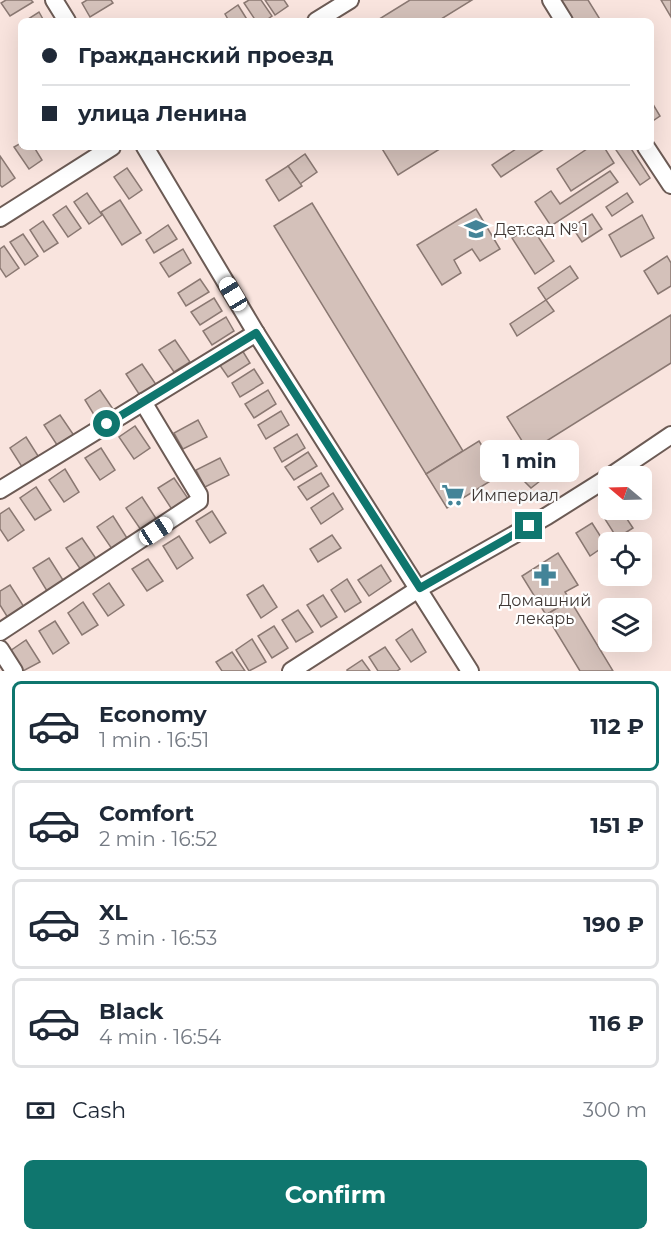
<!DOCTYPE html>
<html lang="en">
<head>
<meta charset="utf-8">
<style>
  :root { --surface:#fff; --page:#f6f6f7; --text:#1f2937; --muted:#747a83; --line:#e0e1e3; --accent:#0f766e }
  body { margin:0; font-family:Montserrat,sans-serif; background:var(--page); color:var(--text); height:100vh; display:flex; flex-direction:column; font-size:22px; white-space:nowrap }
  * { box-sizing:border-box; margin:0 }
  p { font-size:20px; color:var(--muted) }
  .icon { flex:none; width:33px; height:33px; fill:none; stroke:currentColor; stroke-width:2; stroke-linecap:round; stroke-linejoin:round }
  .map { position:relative; height:671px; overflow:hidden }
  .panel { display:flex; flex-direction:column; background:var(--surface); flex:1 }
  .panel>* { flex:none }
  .guide { position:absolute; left:18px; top:18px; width:636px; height:132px; border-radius:9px; box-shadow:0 6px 24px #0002; display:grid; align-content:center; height:132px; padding:0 24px; background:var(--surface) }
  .needle { width:39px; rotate:289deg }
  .buttons { position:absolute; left:598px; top:466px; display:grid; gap:12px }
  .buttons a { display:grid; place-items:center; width:54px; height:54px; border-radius:9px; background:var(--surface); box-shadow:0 6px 24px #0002; font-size:30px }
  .end { position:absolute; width:27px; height:27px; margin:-14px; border:8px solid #0f766e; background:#fff; box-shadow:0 0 0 3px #fff }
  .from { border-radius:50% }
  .bubble { position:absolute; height:42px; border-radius:9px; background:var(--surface); box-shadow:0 6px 24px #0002; font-size:20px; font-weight:700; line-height:42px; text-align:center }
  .car { position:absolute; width:18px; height:36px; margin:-18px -9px; border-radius:8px; box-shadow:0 0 4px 2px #0007; background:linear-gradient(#fff 24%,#345 0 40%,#fff 0 76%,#345 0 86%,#fff 0) }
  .guide b { display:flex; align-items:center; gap:21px; height:57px; font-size:22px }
  .guide b+b { border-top:2px solid var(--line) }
  .guide i { width:15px; height:15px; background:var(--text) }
  ul { padding:10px 0 0; list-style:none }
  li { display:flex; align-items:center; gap:18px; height:90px; margin:0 12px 9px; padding:0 12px; border:3px solid var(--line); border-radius:9px }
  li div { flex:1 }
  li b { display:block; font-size:22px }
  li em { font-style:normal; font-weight:700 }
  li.on { border-color:var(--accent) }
  li>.icon { width:54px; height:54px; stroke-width:1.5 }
  .pay { display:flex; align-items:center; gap:15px; height:66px; padding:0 24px; font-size:22px }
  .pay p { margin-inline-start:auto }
  .button { display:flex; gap:12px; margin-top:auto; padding:12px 24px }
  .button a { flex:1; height:69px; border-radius:9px; background:var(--accent); color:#fff; font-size:24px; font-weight:700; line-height:69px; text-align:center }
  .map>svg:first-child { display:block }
  .building { fill:#d4c1ba; stroke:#8a7872; stroke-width:1.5 }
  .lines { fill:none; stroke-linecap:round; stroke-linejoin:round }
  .minor-casing { stroke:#6c5b55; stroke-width:20 }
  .minor { stroke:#fff; stroke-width:16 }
  .route { stroke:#0f766e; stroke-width:8 }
  .labels { text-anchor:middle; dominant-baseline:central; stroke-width:4.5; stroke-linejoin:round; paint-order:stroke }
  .poi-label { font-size:16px; fill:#413936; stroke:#fff; text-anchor:start }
</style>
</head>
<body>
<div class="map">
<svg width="671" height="671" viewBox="0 0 671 671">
  <rect width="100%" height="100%" fill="#f9e4de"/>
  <g class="building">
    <polygon points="6,0 31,0 33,2 10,16 1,3"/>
    <polygon points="87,0 111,0 113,3 90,17 82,3"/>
    <polygon points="249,0 261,0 272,16 265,21 256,21 244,3"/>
    <polygon points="265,0 284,0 288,6 275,15"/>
    <polygon points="410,0 472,0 438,21 376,21"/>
    <polygon points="557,0 588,0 601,21 570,21"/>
    <polygon points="661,0 671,0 671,17"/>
    <polygon points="238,5 248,21 229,21 225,14"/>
    <polygon points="39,12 44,21 25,21"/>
    <polygon points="651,101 660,116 651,122"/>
    <polygon points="21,143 21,147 34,147 42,160 29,169 14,147"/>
    <polygon points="381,147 443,147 398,175"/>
    <polygon points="519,147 547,147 501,177 492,165"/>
    <polygon points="590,147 604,147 614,163 571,191 557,169"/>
    <polygon points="614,147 630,147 650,178 640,185"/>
    <polygon points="305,154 317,172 300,184 288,166"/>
    <polygon points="0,156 15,178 2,187 0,185"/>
    <polygon points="288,166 302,186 279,201 266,180"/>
    <polygon points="127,168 142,190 129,199 114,177"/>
    <polygon points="610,171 618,182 551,226 535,202 551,191 560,204"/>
    <polygon points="87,193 102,215 89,224 74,202"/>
    <polygon points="627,193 633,202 612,216 606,207"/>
    <polygon points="120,200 141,233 122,245 101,212"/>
    <polygon points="312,203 463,451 426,474 274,226"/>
    <polygon points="66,206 81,228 68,237 53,215"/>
    <polygon points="476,209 500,249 480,261 472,249 454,260 461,273 442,285 417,245"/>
    <polygon points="592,214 602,229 582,242 572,227"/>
    <polygon points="642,215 654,238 621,257 609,235"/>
    <polygon points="43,221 58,243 44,252 30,230"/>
    <polygon points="168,225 177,239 154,253 146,240"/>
    <polygon points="531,226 554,261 535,274 512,238"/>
    <polygon points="23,234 38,256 25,265 10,242"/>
    <polygon points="4,246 19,268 6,277 0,268 0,249"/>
    <polygon points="183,249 191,263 169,277 160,263"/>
    <polygon points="667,256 671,263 671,286 658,294 644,271"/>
    <polygon points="570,266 578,278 546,300 538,288"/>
    <polygon points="200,279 209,292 186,306 178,293"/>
    <polygon points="214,298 222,311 200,325 191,312"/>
    <polygon points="546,300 554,311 517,336 510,324"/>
    <polygon points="671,315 671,363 529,452 507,417"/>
    <polygon points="226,317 234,331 212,345 203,331"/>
    <polygon points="175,340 190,362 174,372 159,350"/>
    <polygon points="242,350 250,363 228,377 219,364"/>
    <polygon points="142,364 157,386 141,397 126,374"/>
    <polygon points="254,369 263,383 240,397 232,383"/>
    <polygon points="100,390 115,412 99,423 85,400"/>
    <polygon points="268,390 276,404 254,418 245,404"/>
    <polygon points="281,411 289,425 266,439 258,425"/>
    <polygon points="60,415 75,437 59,448 44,425"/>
    <polygon points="198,420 207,437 183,449 174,433"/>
    <polygon points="135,426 150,448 134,459 119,437"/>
    <polygon points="297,434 305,448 282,462 274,448"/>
    <polygon points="26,437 40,459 24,470 10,448"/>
    <polygon points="479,441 500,475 447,508 426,474"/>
    <polygon points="101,448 115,470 100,480 85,458"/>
    <polygon points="308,452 317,466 294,480 285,467"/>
    <polygon points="220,458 229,475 205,487 196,470"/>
    <polygon points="65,469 79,492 64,502 49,480"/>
    <polygon points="321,473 329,486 307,500 298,487"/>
    <polygon points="534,474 540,481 531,488 525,482"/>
    <polygon points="174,478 189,500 173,511 158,488"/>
    <polygon points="36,487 51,510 35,520 20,498"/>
    <polygon points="333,493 343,509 321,524 311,508"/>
    <polygon points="142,497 157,520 141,530 126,508"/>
    <polygon points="9,508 24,530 8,541 0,529 0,514"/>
    <polygon points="611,510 621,510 633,528 617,538 603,516"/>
    <polygon points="212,511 226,533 210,543 196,521"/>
    <polygon points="113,516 127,538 112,549 97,527"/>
    <polygon points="592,523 606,545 590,556 576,533"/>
    <polygon points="332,535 341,548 318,562 310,549"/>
    <polygon points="179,536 193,558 177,569 163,546"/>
    <polygon points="82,538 97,560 81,570 66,548"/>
    <polygon points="558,553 578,585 565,592 570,600 546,615 522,576"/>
    <polygon points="49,558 63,580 47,591 33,568"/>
    <polygon points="148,559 163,581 147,591 132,569"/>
    <polygon points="381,565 391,581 369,596 358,580"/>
    <polygon points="347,579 361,602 345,612 331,590"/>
    <polygon points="109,583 124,605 108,616 93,594"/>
    <polygon points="10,585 24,607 8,618 0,605 0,591"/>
    <polygon points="263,585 277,607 261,618 247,595"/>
    <polygon points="323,595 337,617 321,627 307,605"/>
    <polygon points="570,600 613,671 580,671 546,615"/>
    <polygon points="83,602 98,625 82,635 68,613"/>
    <polygon points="298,610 313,632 296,642 282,620"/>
    <polygon points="55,621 69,643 53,654 39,631"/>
    <polygon points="274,626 288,648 272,658 258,636"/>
    <polygon points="412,629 426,652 411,662 396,640"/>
    <polygon points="252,639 266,662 249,671 236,650"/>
    <polygon points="26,640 40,662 23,671 10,651"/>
    <polygon points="385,647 400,669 397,671 378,671 369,657"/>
    <polygon points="232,652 245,671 222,671 216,662"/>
    <polygon points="362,660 370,671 347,671 347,670"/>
  </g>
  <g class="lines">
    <g class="minor-casing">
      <g id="minor">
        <polyline points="54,0 67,21"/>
        <polyline points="551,0 564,21"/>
        <polyline points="316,21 350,0"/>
        <polyline points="145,147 256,333 470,671"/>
        <polyline points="646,147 671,185"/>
        <polyline points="0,218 112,147"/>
        <polyline points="609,477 671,435"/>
        <polyline points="0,490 256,333"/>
        <polyline points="0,632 199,501 199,495 143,402"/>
        <polyline points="0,649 14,671"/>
        <polyline points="291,671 420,588 547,516 609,477"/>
      </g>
    </g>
    <use href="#minor" class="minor"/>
  </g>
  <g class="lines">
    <polyline class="route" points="107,424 256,333 420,588 529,526"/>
  </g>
  <defs>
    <g id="school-bare" transform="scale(1.8)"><path d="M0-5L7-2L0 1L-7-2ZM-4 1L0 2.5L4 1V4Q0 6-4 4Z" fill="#448498" stroke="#fff" stroke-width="2.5" paint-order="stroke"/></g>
    <g id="supermarket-bare" transform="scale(1.8)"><path d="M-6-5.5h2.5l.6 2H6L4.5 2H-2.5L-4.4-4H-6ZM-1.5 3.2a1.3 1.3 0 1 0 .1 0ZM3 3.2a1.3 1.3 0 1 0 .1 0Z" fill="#448498" stroke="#fff" stroke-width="2.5" paint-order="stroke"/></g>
    <g id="pharmacy-bare" transform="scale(1.8)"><path d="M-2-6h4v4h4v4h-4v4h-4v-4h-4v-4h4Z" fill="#448498" stroke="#fff" stroke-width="2.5" paint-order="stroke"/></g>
  </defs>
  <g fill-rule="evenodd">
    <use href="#school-bare" x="476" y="229"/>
    <use href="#supermarket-bare" x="453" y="495"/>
    <use href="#pharmacy-bare" x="545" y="575"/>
  </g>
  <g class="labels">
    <g class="poi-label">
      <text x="494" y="229">Дет.сад № 1</text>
      <text x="471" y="495">Империал</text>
      <text x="545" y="600" text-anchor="middle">Домашний<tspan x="545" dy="18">лекарь</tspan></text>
    </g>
  </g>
</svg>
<div class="buttons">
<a><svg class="needle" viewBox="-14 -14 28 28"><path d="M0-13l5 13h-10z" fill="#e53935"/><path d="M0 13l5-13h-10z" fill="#747a83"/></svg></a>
<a><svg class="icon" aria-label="locate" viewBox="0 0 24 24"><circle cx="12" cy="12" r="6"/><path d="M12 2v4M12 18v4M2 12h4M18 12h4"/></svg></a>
<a><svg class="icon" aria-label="layers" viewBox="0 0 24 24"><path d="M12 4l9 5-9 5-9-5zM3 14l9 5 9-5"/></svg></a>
</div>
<i class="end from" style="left:107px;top:424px"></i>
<i class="end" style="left:529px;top:526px"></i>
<div class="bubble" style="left:480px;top:440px;width:99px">1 min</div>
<i class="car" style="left:233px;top:294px;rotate:329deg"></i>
<i class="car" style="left:156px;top:531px;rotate:57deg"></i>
<div class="guide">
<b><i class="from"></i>Гражданский проезд</b>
<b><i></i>улица Ленина</b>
</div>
</div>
<section class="panel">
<ul>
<li class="on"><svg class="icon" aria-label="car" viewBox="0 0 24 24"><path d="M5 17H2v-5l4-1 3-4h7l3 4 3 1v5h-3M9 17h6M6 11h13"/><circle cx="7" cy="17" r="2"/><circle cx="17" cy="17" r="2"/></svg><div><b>Economy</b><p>1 min · 16:51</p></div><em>112 ₽</em></li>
<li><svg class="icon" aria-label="car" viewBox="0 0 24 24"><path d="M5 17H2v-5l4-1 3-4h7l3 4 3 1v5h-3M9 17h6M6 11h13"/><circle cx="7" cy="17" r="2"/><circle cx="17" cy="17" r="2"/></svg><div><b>Comfort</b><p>2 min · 16:52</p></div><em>151 ₽</em></li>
<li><svg class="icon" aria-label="car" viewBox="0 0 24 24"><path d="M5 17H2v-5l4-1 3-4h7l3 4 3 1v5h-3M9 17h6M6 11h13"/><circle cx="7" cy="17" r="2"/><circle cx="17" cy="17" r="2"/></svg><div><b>XL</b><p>3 min · 16:53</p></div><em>190 ₽</em></li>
<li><svg class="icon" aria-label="car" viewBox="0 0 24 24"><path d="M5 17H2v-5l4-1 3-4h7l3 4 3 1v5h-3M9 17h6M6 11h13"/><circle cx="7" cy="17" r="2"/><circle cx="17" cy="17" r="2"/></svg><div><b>Black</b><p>4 min · 16:54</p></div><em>116 ₽</em></li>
</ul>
<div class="pay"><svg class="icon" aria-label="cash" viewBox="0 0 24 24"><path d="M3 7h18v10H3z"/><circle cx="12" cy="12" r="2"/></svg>Cash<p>300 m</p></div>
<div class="button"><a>Confirm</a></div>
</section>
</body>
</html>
